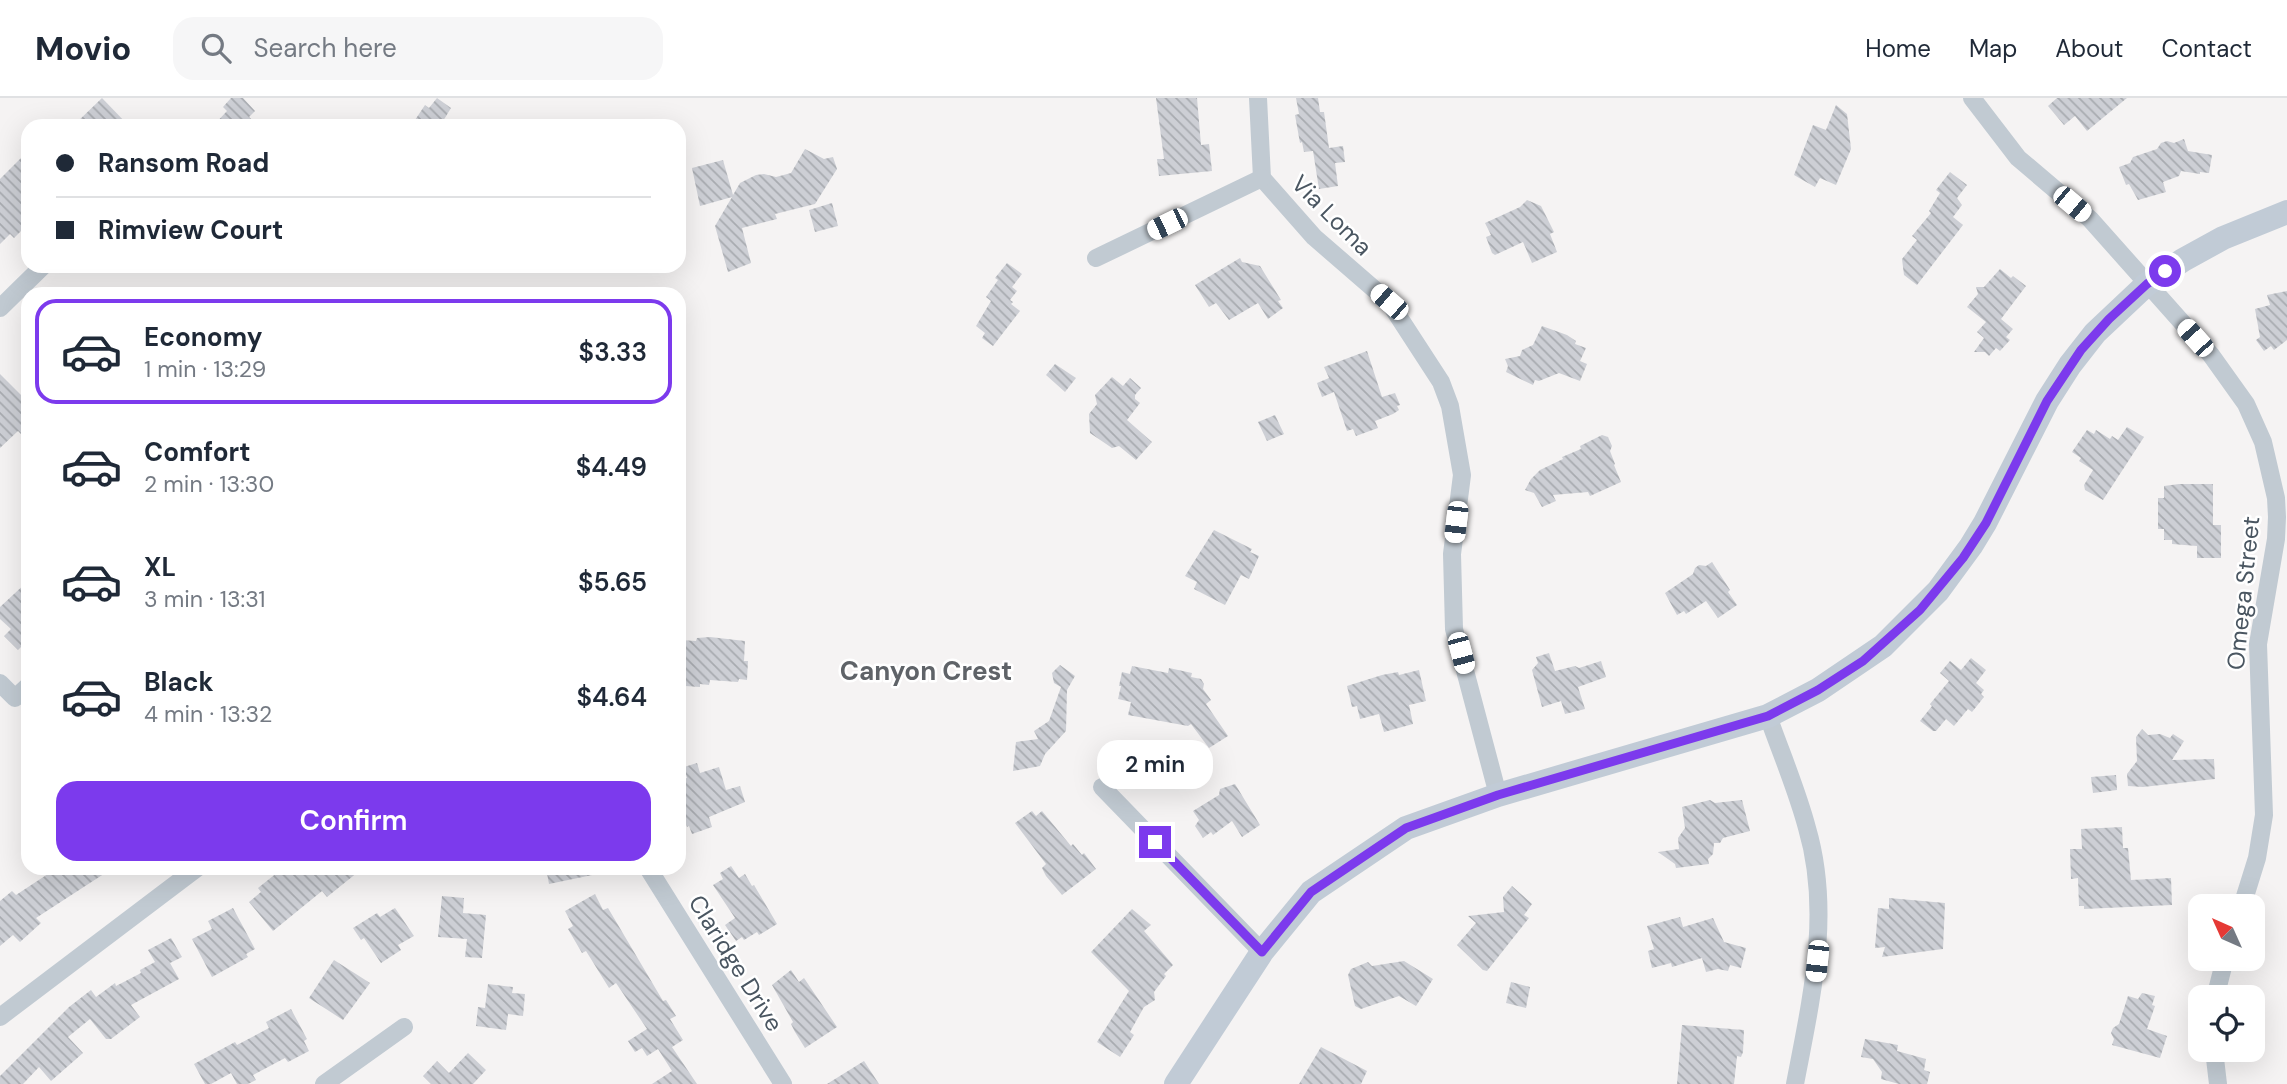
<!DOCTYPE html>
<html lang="en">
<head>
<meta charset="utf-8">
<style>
  :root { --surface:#fff; --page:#f6f6f7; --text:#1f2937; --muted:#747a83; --line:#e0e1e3; --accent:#7c3aed }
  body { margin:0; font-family:"DM Sans",sans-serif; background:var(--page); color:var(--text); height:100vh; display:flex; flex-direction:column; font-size:26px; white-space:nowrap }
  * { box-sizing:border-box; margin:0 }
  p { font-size:23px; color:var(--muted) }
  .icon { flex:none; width:38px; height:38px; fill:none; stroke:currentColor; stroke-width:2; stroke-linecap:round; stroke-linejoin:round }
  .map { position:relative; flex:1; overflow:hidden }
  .side { position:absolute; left:21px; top:189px; width:665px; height:588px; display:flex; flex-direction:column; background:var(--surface); border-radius:21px; box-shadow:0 7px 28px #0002 }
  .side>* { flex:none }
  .top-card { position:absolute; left:21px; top:21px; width:665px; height:154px; border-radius:21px; box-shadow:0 7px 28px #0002; display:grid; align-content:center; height:154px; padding:0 35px; background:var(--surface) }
  .needle { width:46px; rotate:315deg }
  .controls { position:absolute; left:2188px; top:796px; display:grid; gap:14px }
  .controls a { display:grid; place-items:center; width:77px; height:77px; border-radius:14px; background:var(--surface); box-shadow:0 7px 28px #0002; font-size:35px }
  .end { position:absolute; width:32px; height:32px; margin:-16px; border:9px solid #7c3aed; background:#fff; box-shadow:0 0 0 4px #fff }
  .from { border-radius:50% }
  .bubble { position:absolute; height:49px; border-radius:21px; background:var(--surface); box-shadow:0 7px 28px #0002; font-size:23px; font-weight:600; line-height:49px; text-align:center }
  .car { position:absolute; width:21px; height:42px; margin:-21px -10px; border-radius:9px; box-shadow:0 0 5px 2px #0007; background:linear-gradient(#fff 24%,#345 0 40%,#fff 0 76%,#345 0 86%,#fff 0) }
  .top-card b { display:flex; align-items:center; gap:24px; height:66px; font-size:26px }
  .top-card b+b { border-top:2px solid var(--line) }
  .top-card i { width:18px; height:18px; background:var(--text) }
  ul { padding:12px 0 0; list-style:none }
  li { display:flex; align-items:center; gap:21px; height:105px; margin:0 14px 10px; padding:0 21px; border:4px solid transparent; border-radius:21px }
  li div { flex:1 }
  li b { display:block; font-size:26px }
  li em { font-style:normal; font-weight:600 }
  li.active { border-color:var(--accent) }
  li>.icon { width:63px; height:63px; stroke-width:1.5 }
  .primary-button { display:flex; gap:14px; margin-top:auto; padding:14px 35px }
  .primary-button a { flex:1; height:80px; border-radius:21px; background:var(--accent); color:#fff; font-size:28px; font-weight:600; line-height:80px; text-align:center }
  header { display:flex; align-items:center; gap:42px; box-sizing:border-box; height:98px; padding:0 35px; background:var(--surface); border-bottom:2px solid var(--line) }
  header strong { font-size:33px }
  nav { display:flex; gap:38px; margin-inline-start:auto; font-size:24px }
  .search { width:490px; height:63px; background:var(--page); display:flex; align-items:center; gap:18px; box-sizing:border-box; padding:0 24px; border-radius:21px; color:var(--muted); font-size:26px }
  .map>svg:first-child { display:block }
  .building { fill:url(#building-back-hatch) }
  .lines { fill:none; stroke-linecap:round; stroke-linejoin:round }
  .street { stroke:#c1cad2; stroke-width:18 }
  .secondary { stroke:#c1cbd6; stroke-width:24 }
  .route { stroke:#7c3aed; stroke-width:9 }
  .labels { text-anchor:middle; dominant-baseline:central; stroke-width:5; stroke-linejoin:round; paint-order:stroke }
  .street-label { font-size:24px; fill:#4a5661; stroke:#fff }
  .neighbourhood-label { font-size:26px; font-weight:bold; fill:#5f6368; stroke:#fff }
</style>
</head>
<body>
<header>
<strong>Movio</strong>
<div class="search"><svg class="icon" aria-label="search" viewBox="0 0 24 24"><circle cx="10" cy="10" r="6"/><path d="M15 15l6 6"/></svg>Search here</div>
<nav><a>Home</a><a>Map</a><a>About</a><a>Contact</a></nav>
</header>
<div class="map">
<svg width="2287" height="986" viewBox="0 0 2287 986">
  <defs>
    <pattern id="building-back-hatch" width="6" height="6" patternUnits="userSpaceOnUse" patternTransform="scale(1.75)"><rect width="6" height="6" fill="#cdcfd5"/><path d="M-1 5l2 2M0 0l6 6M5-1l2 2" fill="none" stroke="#a8abb0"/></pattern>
  </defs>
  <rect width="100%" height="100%" fill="#f5f3f3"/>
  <g class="building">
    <polygon points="102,0 129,28 73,28"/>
    <polygon points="231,0 243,0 255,13 249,19 259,28 213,28 227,13 223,9"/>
    <polygon points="437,0 451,10 440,28 411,28 425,7 429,10"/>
    <polygon points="1156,0 1197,0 1201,47 1209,46 1212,73 1159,78 1157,61 1164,61"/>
    <polygon points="1296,0 1318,0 1320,14 1324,14 1329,50 1343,48 1345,64 1335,65 1338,88 1319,91 1313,53 1304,54 1302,44 1300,45 1295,17 1299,16"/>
    <polygon points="2057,0 2127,0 2087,33 2075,18 2064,27 2048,8"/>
    <polygon points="1836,7 1847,16 1851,51 1836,87 1820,80 1815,89 1794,77 1813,27 1826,32"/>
    <polygon points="2184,41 2188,53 2212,57 2209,75 2200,74 2200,76 2181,73 2179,78 2163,84 2166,94 2138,102 2129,86 2126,87 2119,69 2130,65 2133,59 2157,51 2161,45 2167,43 2174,45"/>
    <polygon points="805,51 824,61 833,59 837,71 815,106 775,116 777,121 742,130 751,165 728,174 715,128 732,99 700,108 692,70 723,62 733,97 740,85 756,77 764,76 776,79 791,75"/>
    <polygon points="28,53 28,126 14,140 10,136 0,146 0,81"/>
    <polygon points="1950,74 1967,87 1957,100 1962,107 1953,119 1963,127 1917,187 1904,177 1902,161 1917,142 1912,138 1931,115 1929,113 1940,95 1936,92"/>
    <polygon points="1527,102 1541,108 1554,134 1550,136 1557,154 1532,165 1523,144 1495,157 1492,155 1486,139 1491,137 1485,125 1520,109"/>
    <polygon points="832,105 838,128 815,134 809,112"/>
    <polygon points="1240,160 1242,164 1260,168 1281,202 1278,203 1283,210 1268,221 1258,205 1229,222 1216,205 1209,209 1195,187"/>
    <polygon points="1007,165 1022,176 1012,189 1017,193 1010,202 1013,204 1011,206 1020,213 993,248 982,240 985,235 976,228 991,203 986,199 998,182 995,180"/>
    <polygon points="2000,171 2011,180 2013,178 2026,188 2001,221 2013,231 2006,239 2010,242 2000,253 1996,250 1989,258 1985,254 1974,254 1984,240 1977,234 1986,224 1967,209 1978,196 1976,189 1984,189"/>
    <polygon points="2287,193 2287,242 2274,252 2271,248 2264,253 2256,242 2260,239 2255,211 2270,207 2267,197"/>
    <polygon points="1542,228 1567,237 1576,243 1575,246 1586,250 1580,263 1587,266 1580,283 1559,275 1539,283 1535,282 1533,287 1506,274 1508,268 1505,261 1520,258 1522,252 1533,247"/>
    <polygon points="1367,253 1382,299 1395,295 1400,307 1397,308 1399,312 1393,316 1375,323 1378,330 1356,338 1353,331 1347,333 1334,294 1322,299 1317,285 1329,280 1324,269"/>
    <polygon points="1055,266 1076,280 1065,294 1046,277"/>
    <polygon points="0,276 28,304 28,343 18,333 0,350"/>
    <polygon points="1112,279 1123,288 1130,280 1141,290 1135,297 1135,301 1140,305 1127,322 1152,344 1136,362 1119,348 1112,350 1090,335 1089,316 1097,306 1095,297"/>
    <polygon points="1275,317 1284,336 1267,343 1258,324"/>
    <polygon points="2127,329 2144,339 2103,402 2085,392 2084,387 2093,372 2079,363 2081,360 2072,354 2087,332 2094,336 2096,332 2110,341 2112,338 2118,342"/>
    <polygon points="1602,337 1608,339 1612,348 1610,353 1615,366 1614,367 1621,384 1590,398 1588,394 1553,397 1556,403 1542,409 1534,395 1525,392 1531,381 1540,372 1563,361 1562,359 1581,351 1580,348"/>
    <polygon points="2179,386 2213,386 2213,427 2221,427 2221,460 2197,460 2197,448 2172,446 2172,442 2164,442 2164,431 2158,431 2158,400 2164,400 2164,388"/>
    <polygon points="1214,432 1252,451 1250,454 1259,458 1249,481 1241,477 1225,507 1194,491 1197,484 1185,478"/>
    <polygon points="1712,464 1730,492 1728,494 1737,507 1718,520 1706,503 1686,516 1684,513 1677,517 1665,495 1693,476 1695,470 1699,467 1706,468"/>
    <polygon points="28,483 28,542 18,552 4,538 11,531 0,521 0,509"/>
    <polygon points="710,539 745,543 744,563 748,563 747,582 739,581 738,584 710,582 709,587 700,586 700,589 685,588 686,572 682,572 683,565 679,565 681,542 696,543 697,540"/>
    <polygon points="1549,555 1555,573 1575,568 1579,570 1601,563 1606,579 1578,589 1585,611 1565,616 1561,603 1542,609 1532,572 1538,565 1536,559"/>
    <polygon points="1971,560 1986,572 1976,585 1984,592 1981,596 1984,599 1972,614 1968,611 1954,628 1946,621 1936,633 1933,633 1920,623 1932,608 1930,606 1949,583 1940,575 1950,563 1961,572"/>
    <polygon points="1060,567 1075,578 1067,592 1066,633 1045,656 1040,668 1013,673 1016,644 1038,641 1034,633 1049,623 1061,589 1054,585 1052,575"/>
    <polygon points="1132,568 1168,575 1169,570 1192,575 1191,579 1201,581 1204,586 1203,591 1211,602 1206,606 1228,638 1209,650 1191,626 1188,628 1128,617 1131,604 1118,601 1121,588 1119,588 1122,574 1130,576"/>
    <polygon points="1419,572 1426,603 1409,607 1413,626 1384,634 1379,616 1360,621 1357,608 1352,609 1347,588 1382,577 1398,574 1399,577"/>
    <polygon points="2142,631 2148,637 2160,636 2170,640 2173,636 2184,643 2172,662 2214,661 2215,681 2143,689 2128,688 2127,676 2137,663 2136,639"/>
    <polygon points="697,665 700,675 719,669 726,692 740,688 745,704 709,719 712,729 692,736 689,728 687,729 681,711 684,709 679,690 686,688 683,681 687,680 684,669"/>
    <polygon points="2116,677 2117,692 2093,695 2091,679"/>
    <polygon points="1235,686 1260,727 1242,739 1232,723 1213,737 1211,734 1203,740 1195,728 1199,722 1193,713 1219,697 1220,691"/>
    <polygon points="1710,702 1715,705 1742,702 1750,733 1723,740 1720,745 1714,745 1713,756 1708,761 1709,766 1676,770 1675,766 1658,754 1679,751 1678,740 1685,730 1682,709"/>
    <polygon points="1032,713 1036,718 1042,713 1071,748 1073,746 1082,757 1084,755 1096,771 1062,797 1046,778 1042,770 1046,766 1015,725"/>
    <polygon points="2122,729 2123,750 2128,750 2131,782 2171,780 2172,807 2084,811 2084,808 2079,808 2078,780 2071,781 2070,751 2082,751 2081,731"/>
    <polygon points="731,768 739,780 745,776 752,788 754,787 777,826 759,837 757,834 744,842 742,839 736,843 725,827 735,820 713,787 723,781 720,775"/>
    <polygon points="57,770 113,770 36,820 41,825 20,844 13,837 0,848 0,803 12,793 16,797"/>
    <polygon points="283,770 363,770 327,799 322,793 273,833 249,804 261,794 258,790"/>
    <polygon points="546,770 596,770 597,776 549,786"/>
    <polygon points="1512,788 1532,806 1524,817 1529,820 1487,873 1483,872 1457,847 1476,825 1468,818 1504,814 1503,799"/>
    <polygon points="595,796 603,812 608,810 663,903 666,902 676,918 670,921 683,942 672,949 697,986 652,986 672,973 658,951 647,958 642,950 635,954 628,943 647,931 616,885 609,890 586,853 582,855 568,831 573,828 565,813"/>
    <polygon points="442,798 464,800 463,815 486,817 482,860 465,859 467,841 438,839"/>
    <polygon points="1889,800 1945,805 1943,851 1882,859 1885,849 1875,850 1878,810 1889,811"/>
    <polygon points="233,810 255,851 246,856 248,859 212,879 192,841 212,831 208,823"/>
    <polygon points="395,810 414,838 398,847 401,852 381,865 364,840 361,842 353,830 377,815 380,819"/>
    <polygon points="1132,811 1151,827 1144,833 1173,867 1164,876 1166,878 1154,894 1155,902 1144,909 1130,934 1134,937 1120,959 1097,944 1129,893 1091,854"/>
    <polygon points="1680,819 1683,829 1713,820 1724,844 1746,850 1741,870 1730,867 1728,873 1718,871 1706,874 1702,860 1672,869 1671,865 1652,870 1648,853 1654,851 1647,828"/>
    <polygon points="171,840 182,859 170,865 179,881 131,907 140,919 111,941 106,941 90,921 68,939 83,955 51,983 39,969 23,986 0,986 0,978 69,909 91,892 96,899 115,885 116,888 141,875 140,872 155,864 148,852"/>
    <polygon points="334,862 370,885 343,922 309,900"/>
    <polygon points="1404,863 1433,881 1416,908 1399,898 1361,911 1355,908 1348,877 1351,871 1368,864 1372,868"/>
    <polygon points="791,872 799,884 804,880 837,929 805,950 795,934 791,926 793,924 772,887"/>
    <polygon points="1511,884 1530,889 1526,910 1506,905"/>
    <polygon points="488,886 513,889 512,895 525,896 523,918 508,916 506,932 476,928 478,909 485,910"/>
    <polygon points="2142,895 2155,898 2152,907 2155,908 2147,931 2167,938 2160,960 2112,947 2114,941 2111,935 2113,930 2119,926 2128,898 2138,901"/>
    <polygon points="291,911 307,941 304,943 309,953 288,964 285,960 253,977 256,982 248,986 237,986 231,975 211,986 205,986 194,966 235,944 237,947 269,930 266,924"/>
    <polygon points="1682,927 1744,932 1743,954 1741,959 1737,958 1734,986 1677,986"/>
    <polygon points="1865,941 1898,947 1897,953 1926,961 1924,972 1930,974 1927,986 1899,986 1881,981 1882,974 1873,961 1861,959"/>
    <polygon points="1321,949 1367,973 1361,986 1299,986"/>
    <polygon points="468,955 486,972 473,986 431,986 423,978 437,963 449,975"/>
    <polygon points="864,963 879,986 827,986"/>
  </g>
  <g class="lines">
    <g class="street">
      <polyline points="1258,0 1262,80 1314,139 1389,204 1441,284 1450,308 1462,377 1452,456 1454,531 1498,697"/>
      <polyline points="1972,0 2018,60 2090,121 2211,257 2246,306 2263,344 2276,400 2277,419 2276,441 2258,546 2264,717 2257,760 2242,808"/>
      <polyline points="1096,160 1262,80"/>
      <polyline points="0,210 43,168"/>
      <polyline points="0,585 15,600 28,588"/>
      <path d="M1768 618C1781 655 1797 692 1807 730 1832 815 1811 902 1795 986"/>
      <polyline points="1102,689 1262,854"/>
      <polyline points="648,770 783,986"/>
      <polyline points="2215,900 2225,861"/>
      <polyline points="0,919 197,770"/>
      <polyline points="2214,952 2218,986"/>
      <polyline points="324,986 404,929"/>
    </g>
    <polyline class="secondary" points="1176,986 1262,854 1311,794 1406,730 1498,697 1768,618 1818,592 1883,548 1938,493 1971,448 1985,425 2047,303 2070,267 2095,235 2147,186 2183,162 2223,140 2287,114"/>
  </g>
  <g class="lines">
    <polyline class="route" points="1155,744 1262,854 1311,794 1406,730 1498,697 1768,618 1818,592 1863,563 1920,512 1963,460 1986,425 2047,303 2081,252 2109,221 2147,186 2165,173"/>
  </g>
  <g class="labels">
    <g class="street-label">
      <text transform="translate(1332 117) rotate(45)">Via Loma</text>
      <text transform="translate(2243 495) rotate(-84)">Omega Street</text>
      <text transform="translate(736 865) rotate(58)">Claridge Drive</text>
    </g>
    <g class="neighbourhood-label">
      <text x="926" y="573">Canyon Crest</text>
    </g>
  </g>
</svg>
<div class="controls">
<a><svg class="needle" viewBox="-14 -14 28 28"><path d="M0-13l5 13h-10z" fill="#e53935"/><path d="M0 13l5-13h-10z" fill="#747a83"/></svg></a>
<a><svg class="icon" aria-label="locate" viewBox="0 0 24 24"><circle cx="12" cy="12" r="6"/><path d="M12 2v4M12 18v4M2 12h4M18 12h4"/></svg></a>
</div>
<i class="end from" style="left:2165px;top:173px"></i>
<i class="end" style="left:1155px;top:744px"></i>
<div class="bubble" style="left:1097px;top:642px;width:116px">2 min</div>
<i class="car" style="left:2072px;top:106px;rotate:130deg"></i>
<i class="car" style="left:1167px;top:126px;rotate:244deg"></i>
<i class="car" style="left:1389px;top:204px;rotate:311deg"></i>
<i class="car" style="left:2195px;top:240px;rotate:318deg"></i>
<i class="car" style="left:1456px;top:424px;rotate:187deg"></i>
<i class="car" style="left:1461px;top:555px;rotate:165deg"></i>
<i class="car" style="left:1817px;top:863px;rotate:186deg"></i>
<div class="top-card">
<b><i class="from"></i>Ransom Road</b>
<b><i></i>Rimview Court</b>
</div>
<section class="side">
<ul>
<li class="active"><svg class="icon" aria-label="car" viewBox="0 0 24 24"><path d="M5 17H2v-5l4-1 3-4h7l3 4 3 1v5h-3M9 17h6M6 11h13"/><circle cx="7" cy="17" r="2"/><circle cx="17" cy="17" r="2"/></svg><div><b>Economy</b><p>1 min · 13:29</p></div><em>$3.33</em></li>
<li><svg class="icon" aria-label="car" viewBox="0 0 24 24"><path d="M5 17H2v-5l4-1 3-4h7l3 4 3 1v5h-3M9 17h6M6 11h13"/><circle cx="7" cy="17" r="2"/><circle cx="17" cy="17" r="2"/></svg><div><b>Comfort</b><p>2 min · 13:30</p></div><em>$4.49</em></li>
<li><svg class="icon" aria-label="car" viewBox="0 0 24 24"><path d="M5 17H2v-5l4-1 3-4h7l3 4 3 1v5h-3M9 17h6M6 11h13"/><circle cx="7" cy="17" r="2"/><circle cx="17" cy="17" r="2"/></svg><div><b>XL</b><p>3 min · 13:31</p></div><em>$5.65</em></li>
<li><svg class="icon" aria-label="car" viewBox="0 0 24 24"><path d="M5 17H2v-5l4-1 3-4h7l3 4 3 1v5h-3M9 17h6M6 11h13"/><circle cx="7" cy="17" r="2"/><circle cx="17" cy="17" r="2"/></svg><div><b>Black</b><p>4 min · 13:32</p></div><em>$4.64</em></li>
</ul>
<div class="primary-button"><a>Confirm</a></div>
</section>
</div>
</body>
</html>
